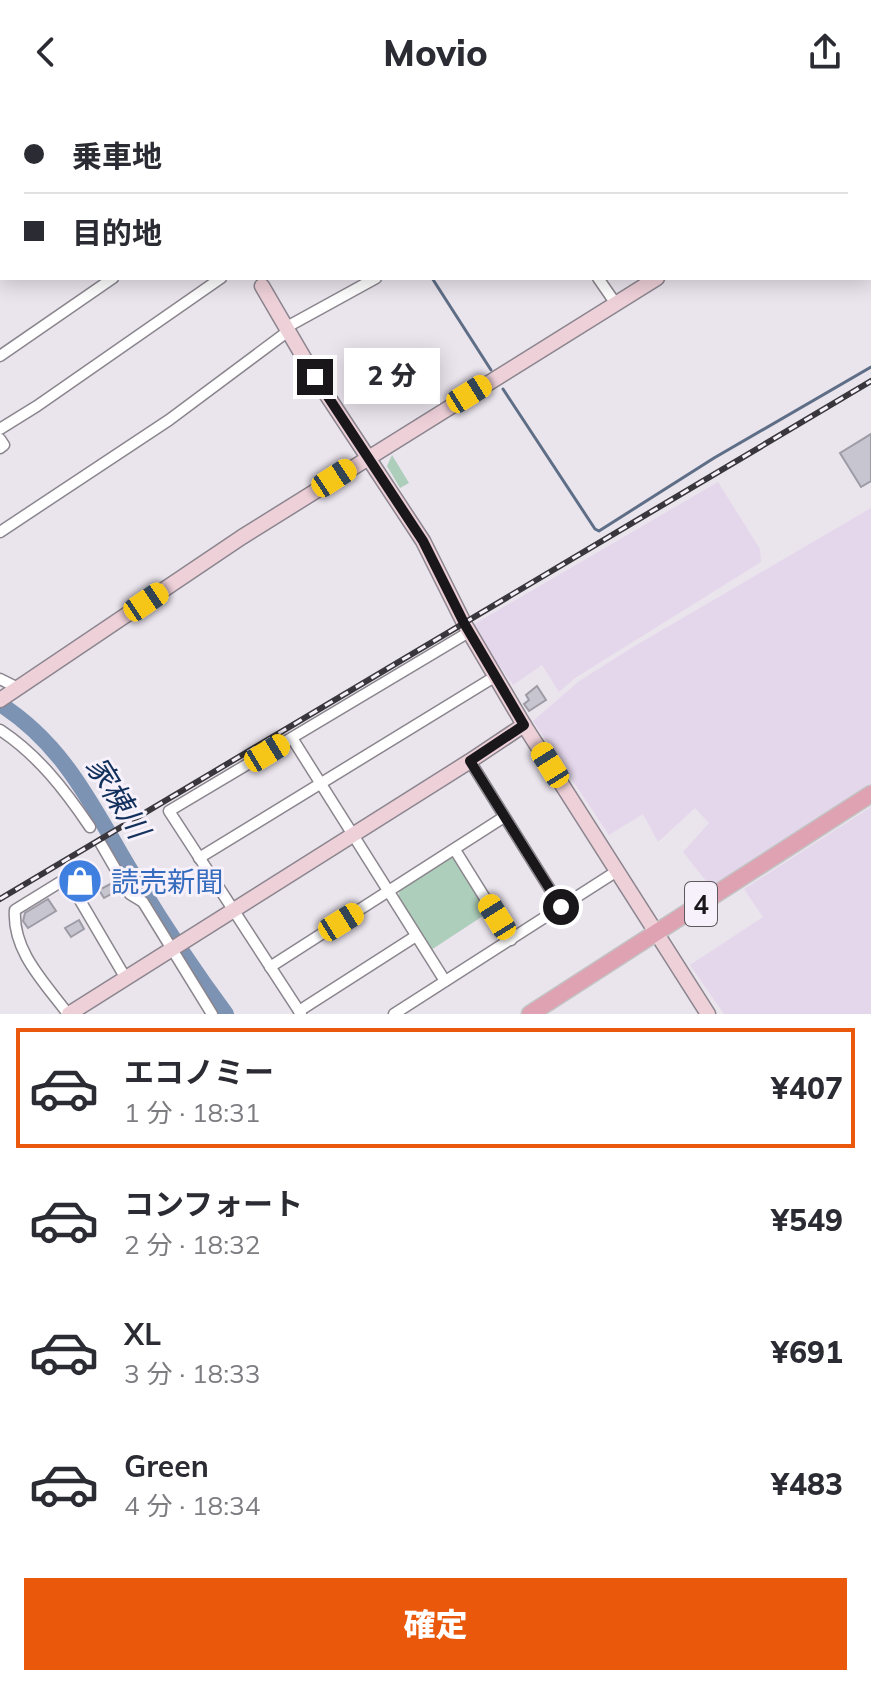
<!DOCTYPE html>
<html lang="ja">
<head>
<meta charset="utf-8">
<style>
  :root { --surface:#fff; --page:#f7f7f7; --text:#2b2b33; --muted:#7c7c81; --line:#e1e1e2; --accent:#ea580c }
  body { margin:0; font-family:Mulish,"Noto Sans JP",sans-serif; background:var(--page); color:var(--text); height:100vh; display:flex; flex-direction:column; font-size:30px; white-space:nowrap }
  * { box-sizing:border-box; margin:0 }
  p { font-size:26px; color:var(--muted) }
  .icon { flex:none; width:44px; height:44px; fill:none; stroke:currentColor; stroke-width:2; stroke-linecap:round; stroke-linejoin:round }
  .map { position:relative; height:910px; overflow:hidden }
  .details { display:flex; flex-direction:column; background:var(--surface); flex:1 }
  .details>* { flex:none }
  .hud { position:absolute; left:0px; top:0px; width:872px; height:176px; box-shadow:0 4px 20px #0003; display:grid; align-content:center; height:176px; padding:0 24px; background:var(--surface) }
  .end { position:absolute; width:36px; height:36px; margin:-18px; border:10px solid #19171a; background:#fff; box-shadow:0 0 0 4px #fff }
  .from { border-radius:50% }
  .bubble { position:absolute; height:56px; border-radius:0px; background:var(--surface); box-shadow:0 4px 20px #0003; font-size:26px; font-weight:800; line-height:56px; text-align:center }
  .car { position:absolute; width:24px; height:48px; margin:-24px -12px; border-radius:10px; box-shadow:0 0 6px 2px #0007; background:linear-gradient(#f5c518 24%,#345 0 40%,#f5c518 0 76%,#345 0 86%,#f5c518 0) }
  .hud b { display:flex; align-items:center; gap:28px; height:76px; font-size:30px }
  .hud b+b { border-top:2px solid var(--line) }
  .hud i { width:20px; height:20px; background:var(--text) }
  ul { padding:14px 0 0; list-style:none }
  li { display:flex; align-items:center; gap:24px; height:120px; margin:0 16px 12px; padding:0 8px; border:4px solid transparent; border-radius:0px }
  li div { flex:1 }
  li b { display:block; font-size:30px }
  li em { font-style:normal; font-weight:800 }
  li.selected { border-color:var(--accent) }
  li>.icon { width:72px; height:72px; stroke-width:1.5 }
  .cta { display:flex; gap:16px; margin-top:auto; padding:16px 24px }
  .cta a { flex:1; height:92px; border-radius:0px; background:var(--accent); color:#fff; font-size:32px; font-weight:800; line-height:92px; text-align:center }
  header { display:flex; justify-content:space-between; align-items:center; height:104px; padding:0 24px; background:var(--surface); font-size:36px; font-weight:800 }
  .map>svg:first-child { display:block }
  .industrial { fill:#e4d7eb }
  .green { fill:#adceba }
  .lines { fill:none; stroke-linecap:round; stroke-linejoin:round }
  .stream { stroke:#5e6e86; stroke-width:3 }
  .river { stroke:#7c93b4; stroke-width:16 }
  .building { fill:#c7c5cf; stroke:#9d9ba5; stroke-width:2 }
  .street-casing { stroke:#8b858e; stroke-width:13 }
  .secondary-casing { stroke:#8b858e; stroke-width:17 }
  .primary-casing { stroke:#c3c3c3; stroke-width:19 }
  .street { stroke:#fff; stroke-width:10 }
  .secondary { stroke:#eed0d9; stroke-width:14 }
  .primary { stroke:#dea2b3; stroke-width:16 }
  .rail-casing { stroke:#39373b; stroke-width:6 }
  .rail { stroke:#f7f1fb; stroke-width:3; stroke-dasharray:9; stroke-linecap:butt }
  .route { stroke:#19171a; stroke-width:10 }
  .labels { text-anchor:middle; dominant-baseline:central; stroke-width:6; stroke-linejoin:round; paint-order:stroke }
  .shield { fill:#f7f1fb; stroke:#5c585e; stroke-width:2 }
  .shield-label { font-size:26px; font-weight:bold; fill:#19171a }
  .shop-label { font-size:28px; fill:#366cbe; stroke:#f7f1fb; text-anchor:start }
  .water-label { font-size:30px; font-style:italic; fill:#12305c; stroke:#f7f1fb }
</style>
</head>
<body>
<header><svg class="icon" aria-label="back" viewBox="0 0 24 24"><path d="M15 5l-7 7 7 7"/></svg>Movio<svg class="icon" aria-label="share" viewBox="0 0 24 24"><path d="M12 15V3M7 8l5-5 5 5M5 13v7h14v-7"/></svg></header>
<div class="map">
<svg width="871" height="910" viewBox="0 0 871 910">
  <rect width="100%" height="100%" fill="#eae4ed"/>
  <g class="industrial">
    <polygon points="718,378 760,445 761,458 575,574 559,588 542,561 513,581 471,522"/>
    <polygon points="871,404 871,681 711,783 683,748 709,719 695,704 658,738 643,710 609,731 533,617 578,578 633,543"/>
    <polygon points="871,703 871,910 724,910 690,861 763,813 744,785"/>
  </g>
  <g class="green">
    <polygon points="0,0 72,0 73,2 2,2 0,63"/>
    <polygon points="392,351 409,379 400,384 387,362"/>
    <polygon points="450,753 457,757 489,808 431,846 398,793 400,785"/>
  </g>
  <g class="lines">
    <g class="stream">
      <polyline points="432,174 491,266"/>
      <polyline points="503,285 595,425 599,427 714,354 871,263"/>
    </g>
    <path class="river" d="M0 600C69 644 96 711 137 777 165 823 194 867 226 910"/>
  </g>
  <g class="building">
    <polygon points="871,330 871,377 861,383 840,349"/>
    <polygon points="537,582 546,596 529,607 524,600 529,596 526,591"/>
    <polygon points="87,768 91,774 85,777 88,782 83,785 73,773"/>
    <polygon points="114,778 118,786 104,794 99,786"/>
    <polygon points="48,795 56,807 28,824 23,817 25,809"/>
    <polygon points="79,816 84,825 71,833 65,824"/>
  </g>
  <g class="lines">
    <g class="street-casing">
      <g id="street">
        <polyline points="164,0 164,2"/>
        <polyline points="480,0 481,2"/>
        <polyline points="826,0 827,2"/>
        <polyline points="285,2 287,0"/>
        <polyline points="405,2 407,0"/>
        <polyline points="497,2 499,0"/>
        <polyline points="656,2 658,0"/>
        <polyline points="0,168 2,167"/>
        <polyline points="598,174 616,200"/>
        <polyline points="285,224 376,174"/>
        <polyline points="0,252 113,174"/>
        <polyline points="0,325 37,302 221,174"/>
        <polyline points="0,335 4,341 0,344"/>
        <polyline points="0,428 169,316 287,228"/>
        <polyline points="0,575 18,584"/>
        <path d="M0 626C38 651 65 686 90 723"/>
        <polyline points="292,634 445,877"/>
        <polyline points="470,657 561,803"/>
        <polyline points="101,740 130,790 143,798 212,910"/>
        <polyline points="455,746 511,836"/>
        <polyline points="199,754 496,572"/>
        <polyline points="270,863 504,713"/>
        <polyline points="299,907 416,832"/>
        <path d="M68 910C45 879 12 847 15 806L62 777 71 781 125 873"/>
        <polyline points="301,910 169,707 469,528"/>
        <polyline points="394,910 617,767"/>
      </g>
    </g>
    <g class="secondary-casing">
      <g id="secondary">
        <polyline points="870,38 871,37"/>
        <polyline points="870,68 871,69"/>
        <polyline points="262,182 315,273 423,437 464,519 524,621 708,910"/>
        <polyline points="0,596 242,433 657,174"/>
        <polyline points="69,910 470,657 524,621"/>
      </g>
    </g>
    <g class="primary-casing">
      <polyline id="primary" points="530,910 871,690"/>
    </g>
    <use href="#street" class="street"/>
    <use href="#secondary" class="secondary"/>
    <use href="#primary" class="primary"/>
    <g class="rail-casing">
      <polyline id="rail" points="0,795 871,277"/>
    </g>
    <use href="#rail" class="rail"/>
  </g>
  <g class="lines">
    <polyline class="route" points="315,273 423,437 464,519 524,621 470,657 561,803"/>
  </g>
  <defs>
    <g id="shop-disc" transform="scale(2.3)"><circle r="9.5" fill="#3f7fe0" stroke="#f7f1fb"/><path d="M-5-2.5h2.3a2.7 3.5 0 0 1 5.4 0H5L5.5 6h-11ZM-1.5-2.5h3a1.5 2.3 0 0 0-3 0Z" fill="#fff"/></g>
  </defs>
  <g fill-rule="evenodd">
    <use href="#shop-disc" x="80" y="777"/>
  </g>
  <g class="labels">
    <rect class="shield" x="685" y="778" width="32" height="44" rx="6"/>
    <g class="shield-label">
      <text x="701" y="800">4</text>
    </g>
    <g class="shop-label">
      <text x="111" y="777">読売新聞</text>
    </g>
    <g class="water-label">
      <text transform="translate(118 693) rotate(58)">家棟川</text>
    </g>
  </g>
</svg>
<i class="end from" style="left:561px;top:803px"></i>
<i class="end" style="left:315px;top:273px"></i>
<div class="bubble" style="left:344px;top:244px;width:96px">2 分</div>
<i class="car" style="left:469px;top:290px;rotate:58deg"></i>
<i class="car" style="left:334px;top:374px;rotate:57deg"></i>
<i class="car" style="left:146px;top:498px;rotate:56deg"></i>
<i class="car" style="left:267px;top:649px;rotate:59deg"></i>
<i class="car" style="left:550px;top:661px;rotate:328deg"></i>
<i class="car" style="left:497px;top:813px;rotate:328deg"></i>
<i class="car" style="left:341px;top:818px;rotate:58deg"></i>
<div class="hud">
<b><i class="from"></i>乗車地</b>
<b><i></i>目的地</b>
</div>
</div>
<section class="details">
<ul>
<li class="selected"><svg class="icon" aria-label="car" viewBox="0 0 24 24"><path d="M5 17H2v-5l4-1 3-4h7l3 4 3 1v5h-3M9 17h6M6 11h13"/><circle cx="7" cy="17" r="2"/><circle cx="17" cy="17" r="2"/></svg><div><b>エコノミー</b><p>1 分 · 18:31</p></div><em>¥407</em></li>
<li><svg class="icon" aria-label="car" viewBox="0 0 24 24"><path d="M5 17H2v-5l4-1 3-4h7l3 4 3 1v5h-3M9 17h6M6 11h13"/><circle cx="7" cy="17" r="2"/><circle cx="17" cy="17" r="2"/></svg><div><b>コンフォート</b><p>2 分 · 18:32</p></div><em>¥549</em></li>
<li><svg class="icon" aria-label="car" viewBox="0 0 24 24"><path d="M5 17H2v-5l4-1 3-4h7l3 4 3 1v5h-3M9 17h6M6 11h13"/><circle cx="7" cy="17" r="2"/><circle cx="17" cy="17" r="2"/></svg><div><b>XL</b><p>3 分 · 18:33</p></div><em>¥691</em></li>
<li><svg class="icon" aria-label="car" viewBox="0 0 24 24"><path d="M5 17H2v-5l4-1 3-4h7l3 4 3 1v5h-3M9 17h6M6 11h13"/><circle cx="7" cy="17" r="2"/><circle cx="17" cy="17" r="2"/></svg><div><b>Green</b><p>4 分 · 18:34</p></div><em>¥483</em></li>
</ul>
<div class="cta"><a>確定</a></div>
</section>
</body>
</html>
